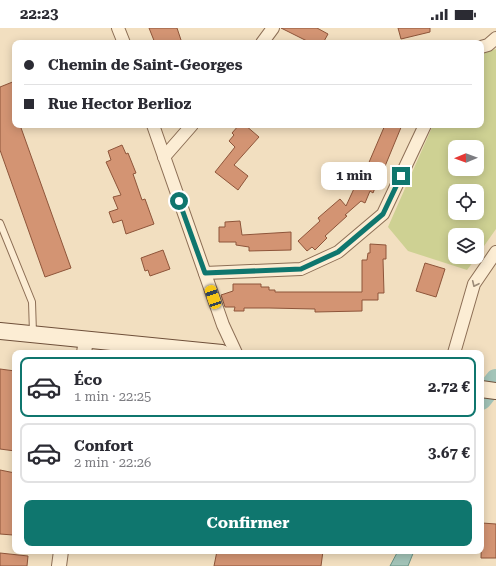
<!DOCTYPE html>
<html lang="fr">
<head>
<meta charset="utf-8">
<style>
  :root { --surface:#fff; --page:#f7f7f7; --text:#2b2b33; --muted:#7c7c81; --line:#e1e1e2; --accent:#0f766e }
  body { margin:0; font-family:"Roboto Serif",serif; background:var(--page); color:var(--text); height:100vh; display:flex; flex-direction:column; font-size:15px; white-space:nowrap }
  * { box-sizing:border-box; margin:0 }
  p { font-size:13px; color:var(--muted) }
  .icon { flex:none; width:22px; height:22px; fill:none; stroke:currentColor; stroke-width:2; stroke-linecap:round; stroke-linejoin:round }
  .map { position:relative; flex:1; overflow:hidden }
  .side { position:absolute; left:12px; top:322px; width:472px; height:204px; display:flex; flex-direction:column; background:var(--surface); border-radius:8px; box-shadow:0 2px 10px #0003 }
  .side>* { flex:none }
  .hud { position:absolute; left:12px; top:12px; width:472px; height:88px; border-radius:8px; box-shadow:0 2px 10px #0003; display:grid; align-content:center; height:88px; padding:0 12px; background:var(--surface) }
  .needle { width:26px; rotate:269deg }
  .buttons { position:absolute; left:448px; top:112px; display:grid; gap:8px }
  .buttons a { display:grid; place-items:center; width:36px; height:36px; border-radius:8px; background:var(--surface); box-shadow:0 2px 10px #0003; font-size:20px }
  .end { position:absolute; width:18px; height:18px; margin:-9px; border:5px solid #0f766e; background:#fff; box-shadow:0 0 0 2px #fff }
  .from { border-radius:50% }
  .bubble { position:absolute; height:28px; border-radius:8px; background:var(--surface); box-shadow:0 2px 10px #0003; font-size:13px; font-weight:700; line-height:28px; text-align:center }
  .car { position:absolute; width:12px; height:24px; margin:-12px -6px; border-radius:5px; box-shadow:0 0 3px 1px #0007; background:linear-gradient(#f5c518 24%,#345 0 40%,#f5c518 0 76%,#345 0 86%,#f5c518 0) }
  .hud b { display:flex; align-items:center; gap:14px; height:38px; font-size:15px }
  .hud b+b { border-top:1px solid var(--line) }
  .hud i { width:10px; height:10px; background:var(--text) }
  ul { padding:7px 0 0; list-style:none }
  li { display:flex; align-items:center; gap:12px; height:60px; margin:0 8px 6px; padding:0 4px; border:2px solid var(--line); border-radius:8px }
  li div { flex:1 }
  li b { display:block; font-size:15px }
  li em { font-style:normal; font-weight:700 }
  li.on { border-color:var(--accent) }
  li>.icon { width:36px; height:36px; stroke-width:1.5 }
  .cta { display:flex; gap:8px; margin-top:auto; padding:8px 12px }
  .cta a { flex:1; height:46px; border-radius:8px; background:var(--accent); color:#fff; font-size:16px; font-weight:700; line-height:46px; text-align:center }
  .status { display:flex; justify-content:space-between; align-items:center; height:28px; padding:0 20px; background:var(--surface); direction:ltr }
  .status svg { height:11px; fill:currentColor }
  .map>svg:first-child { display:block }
  .green { fill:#ced193; fill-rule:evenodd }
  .water { fill:#a3c4b8; stroke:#699385 }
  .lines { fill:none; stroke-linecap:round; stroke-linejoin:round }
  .river { stroke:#a3c4b8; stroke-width:22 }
  .building { fill:#d39473; stroke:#8e553a }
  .service-casing { stroke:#8d6f56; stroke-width:8 }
  .minor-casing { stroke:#8d6f56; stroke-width:14 }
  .tertiary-casing { stroke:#8d6f56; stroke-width:16 }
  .secondary-casing { stroke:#6f503a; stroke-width:18 }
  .service { stroke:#fcedd4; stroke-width:6 }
  .minor { stroke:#fcedd4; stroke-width:12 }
  .tertiary { stroke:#fcedd4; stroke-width:14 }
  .secondary { stroke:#fcedd4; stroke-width:16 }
  .oneway { stroke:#9c8b78 }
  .route { stroke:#0f766e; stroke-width:5 }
</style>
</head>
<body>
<div class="status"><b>22:23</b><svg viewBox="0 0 49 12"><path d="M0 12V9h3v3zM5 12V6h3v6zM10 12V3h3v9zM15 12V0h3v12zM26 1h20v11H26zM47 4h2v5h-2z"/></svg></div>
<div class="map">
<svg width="496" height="538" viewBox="0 0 496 538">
  <rect width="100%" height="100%" fill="#f2dfc0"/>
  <path class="green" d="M496 21V201L477 228V207H455V229H477L467 242 408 223 388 199 433 97H481V25ZM455 119H477V141H455ZM455 163H477V185H455Z"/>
  <polygon class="water" points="398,523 414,523 408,538 390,538"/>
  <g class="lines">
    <polyline class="river" points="481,371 496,352"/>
  </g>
  <g class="building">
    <polygon points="149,0 177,0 182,15 155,15"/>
    <polygon points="281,0 317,0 328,6 323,15 311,15"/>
    <polygon points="398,0 430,0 430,4 401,11"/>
    <polygon points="15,53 15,97 20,97 71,240 45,249 0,122 0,59"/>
    <polygon points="239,97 245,97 259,109 234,137 248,148 238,162 215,144 235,119 229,113 234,107 232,105"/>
    <polygon points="385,97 402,97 376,160 375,160 373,165 370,163 365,175 361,173 345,187 347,188 325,208 327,210 315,222 312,219 307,223 298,213 320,193 318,190 340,171 346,178 358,152 361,153"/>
    <polygon points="122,117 126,126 128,125 136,145 133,146 142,172 145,171 154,196 126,206 122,192 113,195 109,184 118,181 113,169 121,167 106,134 111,132 108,123"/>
    <polygon points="240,193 242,207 291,204 291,222 249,223 249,219 236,217 236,214 219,214 219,199 225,199 225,194"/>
    <polygon points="370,216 386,217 386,231 383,231 384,265 378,265 378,272 362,272 362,283 315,284 315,281 269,280 244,280 244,283 234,283 235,279 225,279 221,267 233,263 233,256 261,256 261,259 269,259 269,262 275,262 275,264 362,264 362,232 367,232 368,225 370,225"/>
    <polygon points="163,222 170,241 150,248 148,242 145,243 141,230"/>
    <polygon points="425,235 445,241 436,269 416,263"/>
    <polygon points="0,341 15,343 15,423 0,421"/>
    <polygon points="0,442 15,445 15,492 13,507 0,506"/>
    <polygon points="482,495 496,496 496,530 481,530"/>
    <polygon points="217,523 323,523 321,538 214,538"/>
    <polygon points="0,525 28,528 27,538 0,538"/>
  </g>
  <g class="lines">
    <g class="service-casing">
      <polyline id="service" points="0,195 32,274 33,305"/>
    </g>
    <g class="minor-casing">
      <g id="minor">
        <polyline points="118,0 124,15"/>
        <polyline points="262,15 273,0"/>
        <polyline points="481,19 488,17 496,10"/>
        <polyline points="153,97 223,297 236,325"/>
        <polyline points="164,129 192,97"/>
        <polyline points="205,245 301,241 338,224 383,186 425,97"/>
        <polyline points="454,325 474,256 496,224"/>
      </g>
    </g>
    <g class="tertiary-casing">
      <g id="tertiary">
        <polyline points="84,325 86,311"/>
        <polyline points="59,538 61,523"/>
      </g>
    </g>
    <g class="secondary-casing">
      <g id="secondary">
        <polyline points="0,303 222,325"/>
        <polyline points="481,361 496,363"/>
      </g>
    </g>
    <use href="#service" class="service"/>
    <use href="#minor" class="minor"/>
    <use href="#tertiary" class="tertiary"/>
    <use href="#secondary" class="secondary"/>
  </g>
  <defs><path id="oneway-chevron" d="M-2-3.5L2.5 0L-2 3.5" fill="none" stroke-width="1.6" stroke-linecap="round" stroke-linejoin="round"/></defs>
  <use class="oneway" href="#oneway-chevron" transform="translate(475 256) rotate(115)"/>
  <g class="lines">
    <polyline class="route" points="179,173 205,245 301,241 338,224 383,186 401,148"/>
  </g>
</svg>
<div class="buttons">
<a><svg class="needle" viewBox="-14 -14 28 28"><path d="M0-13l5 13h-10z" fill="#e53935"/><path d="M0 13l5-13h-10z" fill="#7c7c81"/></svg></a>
<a><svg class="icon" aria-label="locate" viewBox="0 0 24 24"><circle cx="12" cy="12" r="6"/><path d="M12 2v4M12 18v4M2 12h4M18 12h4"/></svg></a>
<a><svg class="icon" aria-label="layers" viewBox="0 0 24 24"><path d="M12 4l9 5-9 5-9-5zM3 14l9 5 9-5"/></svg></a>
</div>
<i class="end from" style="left:179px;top:173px"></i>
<i class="end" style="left:401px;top:148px"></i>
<div class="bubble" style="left:321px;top:134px;width:66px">1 min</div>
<i class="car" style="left:213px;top:269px;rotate:341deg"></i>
<div class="hud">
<b><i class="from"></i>Chemin de Saint-Georges</b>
<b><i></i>Rue Hector Berlioz</b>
</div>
<section class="side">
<ul>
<li class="on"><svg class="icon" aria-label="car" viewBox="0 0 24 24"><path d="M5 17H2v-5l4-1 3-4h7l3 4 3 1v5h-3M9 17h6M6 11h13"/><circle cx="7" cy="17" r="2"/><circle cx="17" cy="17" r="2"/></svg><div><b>Éco</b><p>1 min · 22:25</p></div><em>2.72 €</em></li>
<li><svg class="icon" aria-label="car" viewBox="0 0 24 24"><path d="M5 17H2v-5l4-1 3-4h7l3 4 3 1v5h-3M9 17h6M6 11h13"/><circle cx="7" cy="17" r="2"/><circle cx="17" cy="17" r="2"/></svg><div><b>Confort</b><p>2 min · 22:26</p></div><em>3.67 €</em></li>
</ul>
<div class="cta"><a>Confirmer</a></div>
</section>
</div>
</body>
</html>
